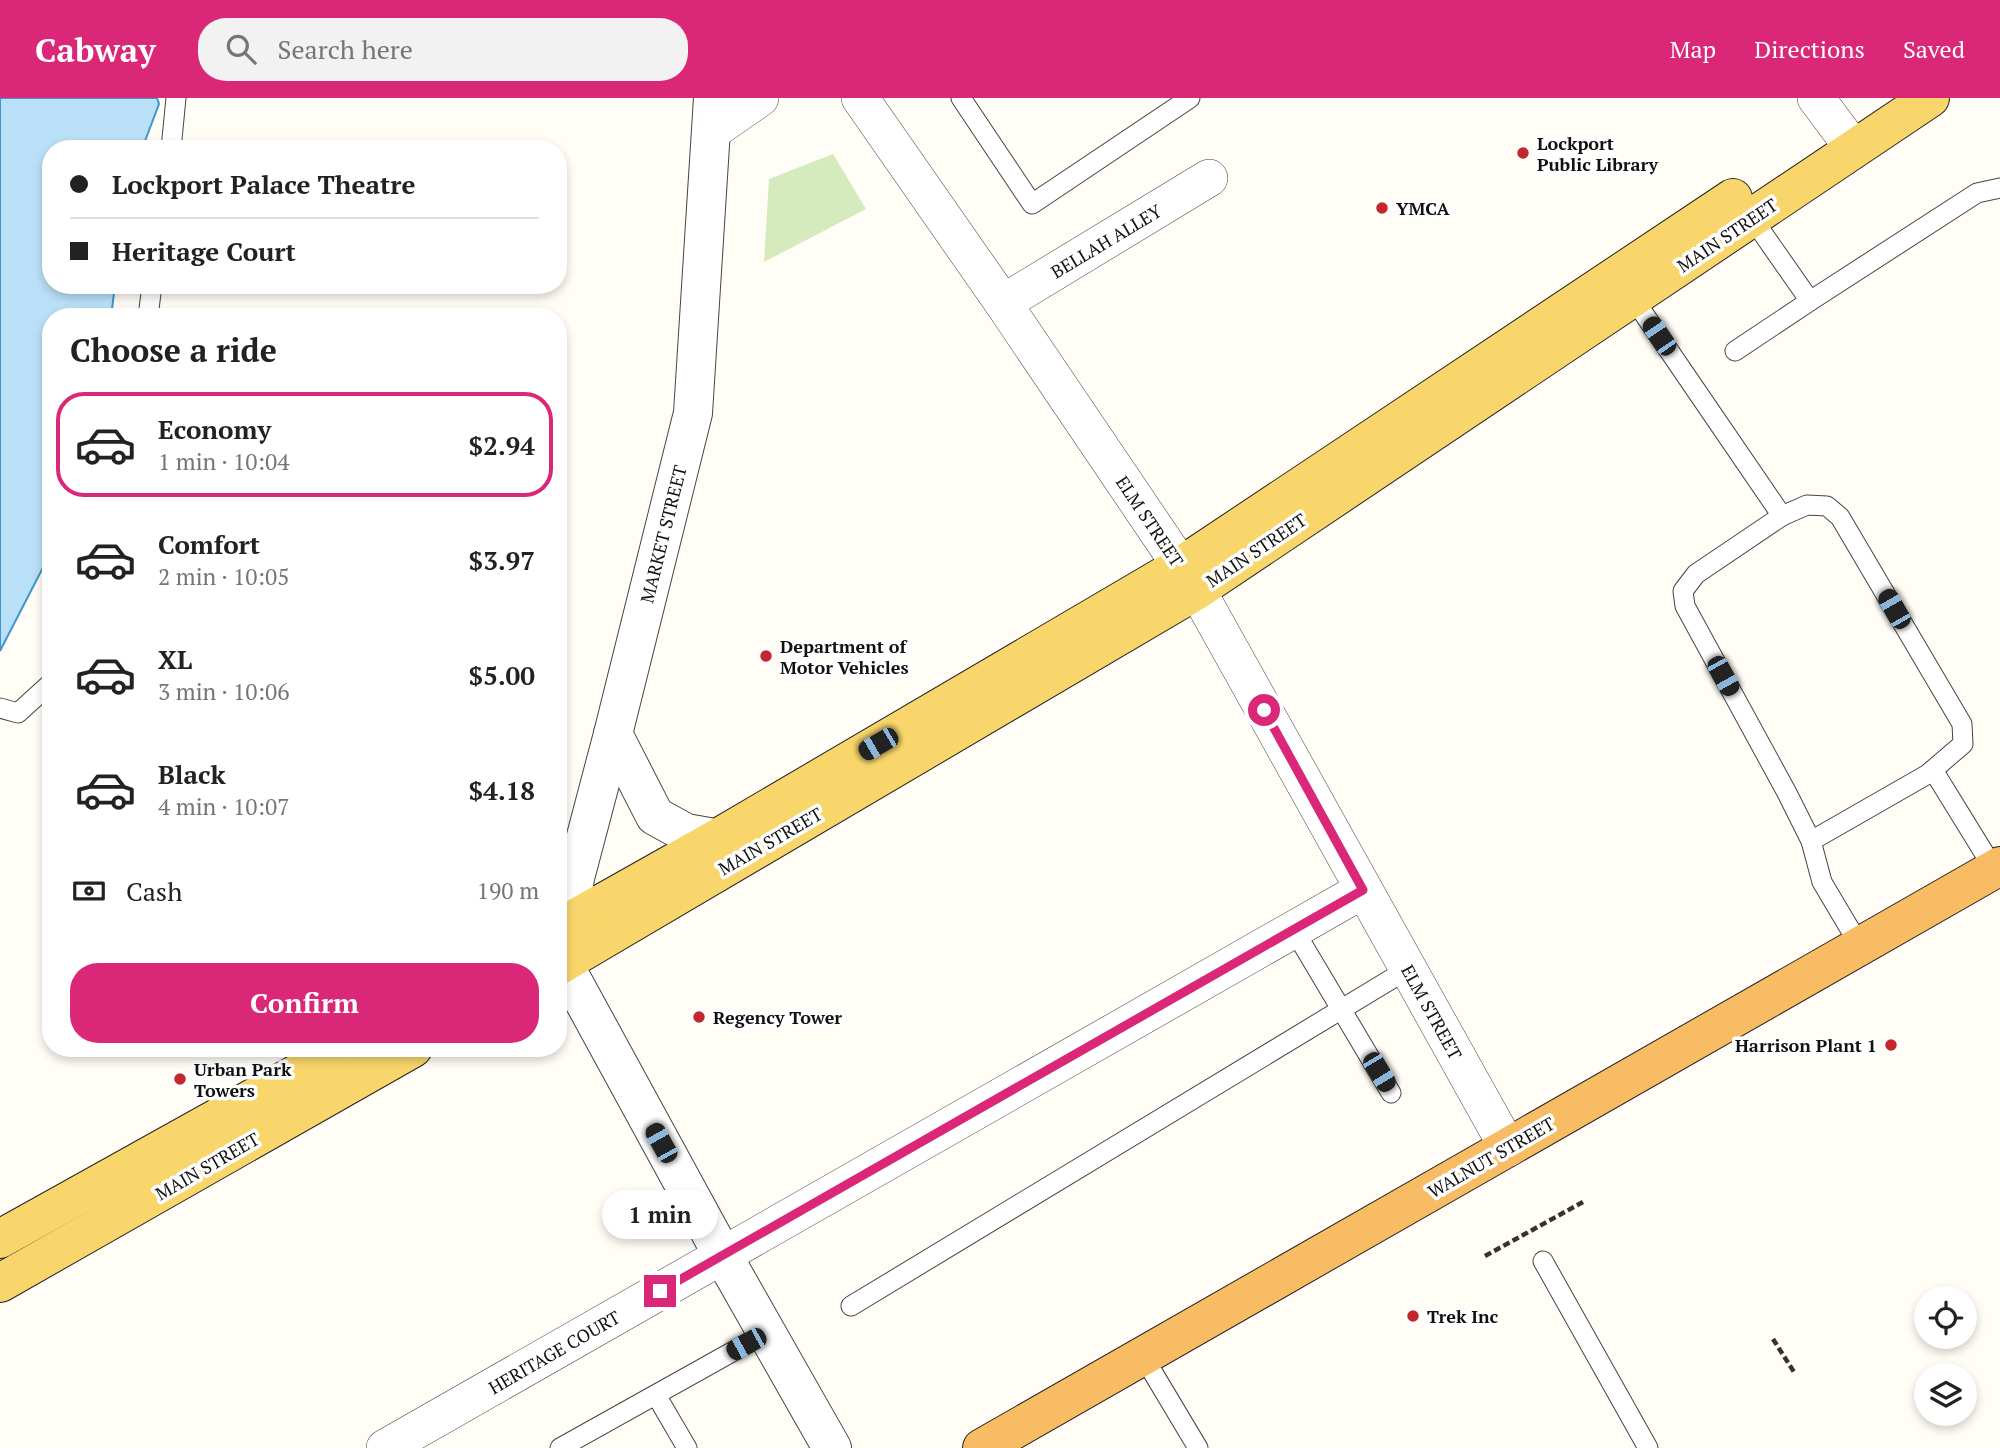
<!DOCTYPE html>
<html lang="en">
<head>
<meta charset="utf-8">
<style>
  :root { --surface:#fff; --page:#f2f2f2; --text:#222; --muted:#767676; --line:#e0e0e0; --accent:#db2777 }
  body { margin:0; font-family:"PT Serif",serif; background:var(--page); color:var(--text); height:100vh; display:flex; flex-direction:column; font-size:26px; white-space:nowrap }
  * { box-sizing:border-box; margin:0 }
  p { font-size:23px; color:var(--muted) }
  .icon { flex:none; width:38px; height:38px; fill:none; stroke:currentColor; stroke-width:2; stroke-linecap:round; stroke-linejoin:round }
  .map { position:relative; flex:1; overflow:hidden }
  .side { position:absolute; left:42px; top:210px; width:525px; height:749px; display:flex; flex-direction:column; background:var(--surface); border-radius:28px; box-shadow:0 4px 10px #0003 }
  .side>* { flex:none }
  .banner { position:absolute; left:42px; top:42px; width:525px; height:154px; border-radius:28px; box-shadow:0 4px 10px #0003; display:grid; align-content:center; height:154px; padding:0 28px; background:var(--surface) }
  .buttons { position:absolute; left:1914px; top:1188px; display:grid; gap:14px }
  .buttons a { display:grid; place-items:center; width:63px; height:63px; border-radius:50%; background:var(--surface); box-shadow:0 4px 10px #0003; font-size:35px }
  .end { position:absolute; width:32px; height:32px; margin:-16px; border:9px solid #db2777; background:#fff; box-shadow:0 0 0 4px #fff }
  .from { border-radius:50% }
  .bubble { position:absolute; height:49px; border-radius:24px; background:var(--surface); box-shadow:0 4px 10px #0003; font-size:23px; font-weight:700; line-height:49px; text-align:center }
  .car { position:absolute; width:21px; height:42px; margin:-21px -10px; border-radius:9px; box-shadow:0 0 5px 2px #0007; background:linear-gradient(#222 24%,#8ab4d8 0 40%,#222 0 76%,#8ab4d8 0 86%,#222 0) }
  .banner b { display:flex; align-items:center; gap:24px; height:66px; font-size:26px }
  .banner b+b { border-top:2px solid var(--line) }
  .banner i { width:18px; height:18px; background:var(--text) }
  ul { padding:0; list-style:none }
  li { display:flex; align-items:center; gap:21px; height:105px; margin:0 14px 10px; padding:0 14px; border:4px solid transparent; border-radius:28px }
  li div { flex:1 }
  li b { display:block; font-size:26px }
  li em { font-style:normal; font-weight:700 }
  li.current { border-color:var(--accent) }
  li>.icon { width:63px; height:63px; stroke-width:1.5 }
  h2 { padding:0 28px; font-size:32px; line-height:84px }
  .pay { display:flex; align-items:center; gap:18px; height:77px; padding:0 28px; font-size:26px }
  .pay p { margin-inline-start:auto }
  .action { display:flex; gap:14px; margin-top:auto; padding:14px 28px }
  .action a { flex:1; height:80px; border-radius:28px; background:var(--accent); color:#fff; font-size:28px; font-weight:700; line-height:80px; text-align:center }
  header { display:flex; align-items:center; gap:42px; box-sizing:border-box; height:98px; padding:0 35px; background:var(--accent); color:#fff }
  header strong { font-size:33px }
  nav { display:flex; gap:38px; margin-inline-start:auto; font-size:24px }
  .search { width:490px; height:63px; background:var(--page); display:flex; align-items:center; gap:18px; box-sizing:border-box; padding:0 24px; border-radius:28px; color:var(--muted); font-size:26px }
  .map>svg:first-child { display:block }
  .green { fill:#d5ebbd }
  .water { fill:#b9e0f7; stroke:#3f96cf; stroke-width:2 }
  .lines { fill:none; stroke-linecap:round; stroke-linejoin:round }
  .service-casing { stroke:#444; stroke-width:21 }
  .minor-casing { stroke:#444; stroke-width:38 }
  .tertiary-casing { stroke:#444; stroke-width:40 }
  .primary-casing { stroke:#222; stroke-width:40 }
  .trunk-casing { stroke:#222; stroke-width:40 }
  .path { stroke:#333; stroke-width:4.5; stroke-dasharray:7 3.5; stroke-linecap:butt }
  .service { stroke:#fff; stroke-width:19 }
  .minor { stroke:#fff; stroke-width:37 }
  .tertiary { stroke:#fff; stroke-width:38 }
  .primary { stroke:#f9d66b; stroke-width:38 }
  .trunk { stroke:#f7bc64; stroke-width:38 }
  .route { stroke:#db2777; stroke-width:9 }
  .poi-dot { fill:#c4262e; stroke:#fff; stroke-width:2.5 }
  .labels { text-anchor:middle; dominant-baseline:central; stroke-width:7; stroke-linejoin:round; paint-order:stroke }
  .poi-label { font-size:18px; font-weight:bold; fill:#111; stroke:#fff; text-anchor:start }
  .street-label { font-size:18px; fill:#111; stroke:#fff }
</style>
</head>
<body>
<header>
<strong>Cabway</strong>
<div class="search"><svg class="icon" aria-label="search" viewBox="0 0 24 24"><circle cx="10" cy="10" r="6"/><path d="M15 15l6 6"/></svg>Search here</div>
<nav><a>Map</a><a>Directions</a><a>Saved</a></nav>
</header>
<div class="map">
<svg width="2000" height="1350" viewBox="0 0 2000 1350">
  <rect width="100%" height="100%" fill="#fffdf5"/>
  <polygon class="green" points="833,56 866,111 764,164 769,81"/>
  <polygon class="water" points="0,0 157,0 159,6 142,51 51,51 51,187 115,187 111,219 51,219 51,454 0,553"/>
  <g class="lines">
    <g class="service-casing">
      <g id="service">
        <polyline points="961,0 1032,106 1190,0"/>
        <polyline points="171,51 176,0"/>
        <polyline points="1752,120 1810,203 1977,95 2000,90"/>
        <polyline points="1633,200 1782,418 1696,476 1683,493 1685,508 1787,695 1811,743 1822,784 1860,848"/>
        <polyline points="148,219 152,187"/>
        <polyline points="1735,253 1810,203"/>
        <polyline points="1782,418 1807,407 1827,408 1840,419 1962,626 1963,646 1928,676 1811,743"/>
        <polyline points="0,610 18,615 51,585"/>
        <polyline points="1933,672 1994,771"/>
        <polyline points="1294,832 1391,995"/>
        <polyline points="1543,1163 1648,1350"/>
        <polyline points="851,1208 1408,871"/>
        <polyline points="1143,1258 1198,1350"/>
        <polyline points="656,1297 687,1350"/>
        <polyline points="560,1350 766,1235"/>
      </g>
    </g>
    <g class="minor-casing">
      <g id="minor">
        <polyline points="860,0 1003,205 1197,492 1508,1050"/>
        <polyline points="1816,0 1854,51"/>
        <polyline points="711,34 760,0"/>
        <polyline points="1003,205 1209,80"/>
        <polyline points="385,1350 1363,792"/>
      </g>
    </g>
    <g class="tertiary-casing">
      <g id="tertiary">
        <polyline points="713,0 693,315 613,636 575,780 563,865 723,1158 832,1350"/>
        <polyline points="613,636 655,718 686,735 737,744"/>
      </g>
    </g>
    <g class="primary-casing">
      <g id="primary">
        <polyline points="558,830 716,741 1181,468 1733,100"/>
        <polyline points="558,868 1197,492 1930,0"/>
        <polyline points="0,1141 343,950"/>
        <polyline points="0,1185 413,950"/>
      </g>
    </g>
    <g class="trunk-casing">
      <polyline id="trunk" points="982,1350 2000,768"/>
    </g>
    <g class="path">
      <polyline points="1485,1158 1583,1104"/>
      <polyline points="1773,1241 1794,1274"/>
    </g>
    <use href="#service" class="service"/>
    <use href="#minor" class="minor"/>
    <use href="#tertiary" class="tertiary"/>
    <use href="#primary" class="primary"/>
    <use href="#trunk" class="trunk"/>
  </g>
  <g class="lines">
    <polyline class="route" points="660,1193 1363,792 1264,612"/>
  </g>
  <g class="poi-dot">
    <circle cx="1523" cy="55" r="7"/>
    <circle cx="1382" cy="110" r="7"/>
    <circle cx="766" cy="558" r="7"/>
    <circle cx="699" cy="919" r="7"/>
    <circle cx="1891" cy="947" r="7"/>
    <circle cx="180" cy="981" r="7"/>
    <circle cx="1413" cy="1218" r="7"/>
  </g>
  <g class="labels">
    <g class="poi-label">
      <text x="1537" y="45">Lockport<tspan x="1537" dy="21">Public Library</tspan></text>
      <text x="1396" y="110">YMCA</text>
      <text x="780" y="548">Department of<tspan x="780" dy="21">Motor Vehicles</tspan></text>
      <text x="713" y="919">Regency Tower</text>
      <text x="1877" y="947" text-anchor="end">Harrison Plant 1</text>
      <text x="194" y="971">Urban Park<tspan x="194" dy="21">Towers</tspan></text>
      <text x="1427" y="1218">Trek Inc</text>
    </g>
    <g class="street-label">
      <text transform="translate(1727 137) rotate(-34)">MAIN STREET</text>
      <text transform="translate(1106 143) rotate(-31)">BELLAH ALLEY</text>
      <text transform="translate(1150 423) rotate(56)">ELM STREET</text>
      <text transform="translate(663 436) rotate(-76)">MARKET STREET</text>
      <text transform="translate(1256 452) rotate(-34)">MAIN STREET</text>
      <text transform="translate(770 743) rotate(-30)">MAIN STREET</text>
      <text transform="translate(1432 914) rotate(61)">ELM STREET</text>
      <text transform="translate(1491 1059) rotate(-30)">WALNUT STREET</text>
      <text transform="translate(207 1068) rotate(-30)">MAIN STREET</text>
      <text transform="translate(554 1254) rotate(-30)">HERITAGE COURT</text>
    </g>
  </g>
</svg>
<div class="buttons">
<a><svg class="icon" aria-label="locate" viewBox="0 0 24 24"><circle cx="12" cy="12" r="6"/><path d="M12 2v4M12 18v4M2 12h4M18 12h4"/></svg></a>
<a><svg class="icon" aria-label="layers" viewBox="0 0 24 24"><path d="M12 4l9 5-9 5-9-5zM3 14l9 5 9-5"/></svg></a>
</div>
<i class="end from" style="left:1264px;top:612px"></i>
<i class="end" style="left:660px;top:1193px"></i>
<div class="bubble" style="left:602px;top:1092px;width:116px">1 min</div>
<i class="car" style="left:1659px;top:238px;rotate:326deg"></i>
<i class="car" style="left:1894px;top:511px;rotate:330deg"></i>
<i class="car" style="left:1723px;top:578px;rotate:151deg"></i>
<i class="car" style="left:878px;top:646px;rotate:240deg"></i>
<i class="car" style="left:1379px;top:974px;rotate:149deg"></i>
<i class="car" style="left:661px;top:1045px;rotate:331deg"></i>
<i class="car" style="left:746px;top:1246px;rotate:241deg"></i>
<div class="banner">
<b><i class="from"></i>Lockport Palace Theatre</b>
<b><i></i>Heritage Court</b>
</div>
<section class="side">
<h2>Choose a ride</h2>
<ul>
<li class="current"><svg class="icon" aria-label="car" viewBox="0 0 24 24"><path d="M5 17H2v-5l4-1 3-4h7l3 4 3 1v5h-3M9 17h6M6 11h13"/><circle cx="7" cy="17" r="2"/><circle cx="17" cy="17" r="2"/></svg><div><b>Economy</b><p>1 min · 10:04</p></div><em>$2.94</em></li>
<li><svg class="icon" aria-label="car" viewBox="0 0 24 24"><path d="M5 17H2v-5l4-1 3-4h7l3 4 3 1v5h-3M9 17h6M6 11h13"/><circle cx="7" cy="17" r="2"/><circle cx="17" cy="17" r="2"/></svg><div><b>Comfort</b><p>2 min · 10:05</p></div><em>$3.97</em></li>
<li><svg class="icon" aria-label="car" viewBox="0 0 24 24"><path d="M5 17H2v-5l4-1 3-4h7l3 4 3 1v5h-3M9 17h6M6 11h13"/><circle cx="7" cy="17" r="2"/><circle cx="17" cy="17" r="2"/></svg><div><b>XL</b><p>3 min · 10:06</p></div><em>$5.00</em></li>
<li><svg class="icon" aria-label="car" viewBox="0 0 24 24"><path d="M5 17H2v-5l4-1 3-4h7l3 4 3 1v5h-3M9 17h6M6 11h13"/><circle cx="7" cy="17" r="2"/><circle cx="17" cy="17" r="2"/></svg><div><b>Black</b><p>4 min · 10:07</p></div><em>$4.18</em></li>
</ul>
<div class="pay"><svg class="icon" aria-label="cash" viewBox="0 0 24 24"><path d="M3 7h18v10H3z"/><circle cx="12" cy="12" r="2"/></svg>Cash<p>190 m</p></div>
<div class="action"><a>Confirm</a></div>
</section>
</div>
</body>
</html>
